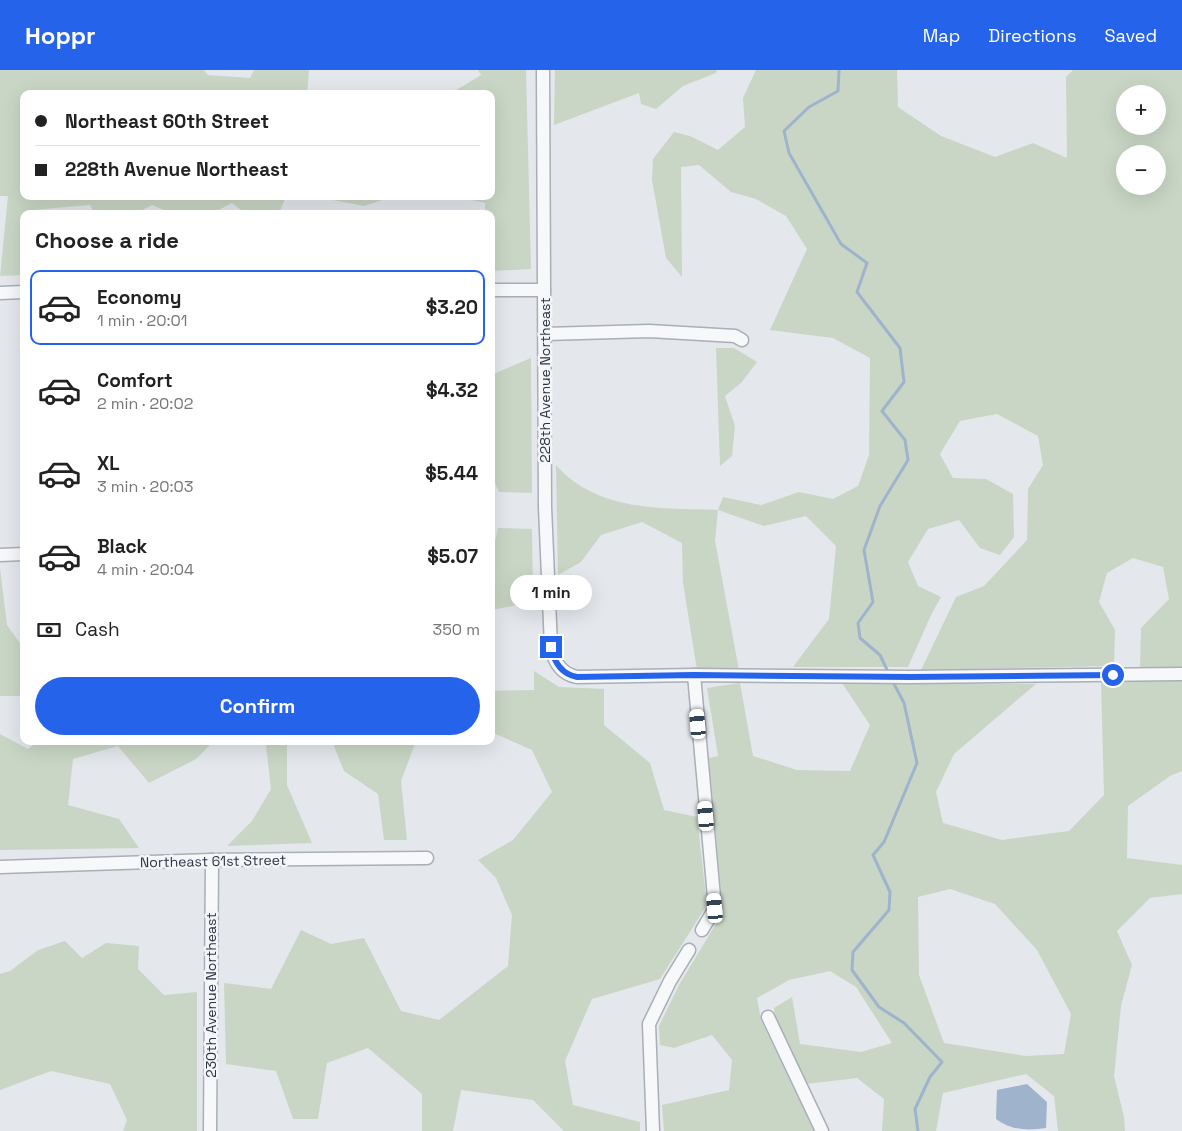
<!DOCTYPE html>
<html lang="en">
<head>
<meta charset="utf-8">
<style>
  :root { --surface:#fff; --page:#f2f2f2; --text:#222; --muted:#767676; --line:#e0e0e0; --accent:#2563eb }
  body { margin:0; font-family:"Space Grotesk",sans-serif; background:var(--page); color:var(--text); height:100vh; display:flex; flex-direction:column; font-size:19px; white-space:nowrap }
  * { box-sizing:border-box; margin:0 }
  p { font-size:16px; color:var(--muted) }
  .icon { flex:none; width:28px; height:28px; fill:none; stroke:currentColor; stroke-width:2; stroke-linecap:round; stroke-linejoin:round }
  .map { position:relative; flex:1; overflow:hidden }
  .side { position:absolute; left:20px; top:140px; width:475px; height:535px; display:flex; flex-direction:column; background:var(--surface); border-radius:10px; box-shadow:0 5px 20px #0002 }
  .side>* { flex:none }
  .banner { position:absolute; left:20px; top:20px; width:475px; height:110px; border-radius:10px; box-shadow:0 5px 20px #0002; display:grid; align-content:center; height:110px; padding:0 15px; background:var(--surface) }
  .controls { position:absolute; left:1116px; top:15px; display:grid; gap:10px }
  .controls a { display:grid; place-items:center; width:50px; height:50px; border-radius:50%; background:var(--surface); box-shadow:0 5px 20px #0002; font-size:25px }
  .end { position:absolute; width:22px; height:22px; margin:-11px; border:6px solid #2563eb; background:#fff; box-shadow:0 0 0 2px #fff }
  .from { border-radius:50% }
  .bubble { position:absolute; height:35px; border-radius:18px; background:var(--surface); box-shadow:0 5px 20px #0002; font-size:16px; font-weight:700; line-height:35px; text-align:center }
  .car { position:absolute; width:15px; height:30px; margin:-15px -8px; border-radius:6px; box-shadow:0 0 4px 1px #0007; background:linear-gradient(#fff 24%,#345 0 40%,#fff 0 76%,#345 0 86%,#fff 0) }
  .banner b { display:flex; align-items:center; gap:18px; height:48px; font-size:19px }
  .banner b+b { border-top:1px solid var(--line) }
  .banner i { width:12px; height:12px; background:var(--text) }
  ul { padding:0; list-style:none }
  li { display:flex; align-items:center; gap:15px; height:75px; margin:0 10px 8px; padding:0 5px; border:2px solid transparent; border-radius:10px }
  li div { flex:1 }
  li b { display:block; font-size:19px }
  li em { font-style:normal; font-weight:700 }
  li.active { border-color:var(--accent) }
  li>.icon { width:45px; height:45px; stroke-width:1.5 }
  h2 { padding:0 15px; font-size:22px; line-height:60px }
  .pay { display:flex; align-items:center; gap:12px; height:55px; padding:0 15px; font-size:19px }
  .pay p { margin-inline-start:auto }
  .action { display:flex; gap:10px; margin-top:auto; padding:10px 15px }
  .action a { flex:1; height:58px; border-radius:30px; background:var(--accent); color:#fff; font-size:20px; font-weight:700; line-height:58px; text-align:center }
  header { display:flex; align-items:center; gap:30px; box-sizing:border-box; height:70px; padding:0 25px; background:var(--accent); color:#fff }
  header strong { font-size:24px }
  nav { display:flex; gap:28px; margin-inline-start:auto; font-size:18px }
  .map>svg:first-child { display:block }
  .green { fill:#c9d6c5; fill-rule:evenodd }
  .water { fill:#9fb4cc }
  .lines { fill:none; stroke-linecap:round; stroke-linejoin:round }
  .stream { stroke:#9fb4cc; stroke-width:3 }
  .minor-casing { stroke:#a9aeb7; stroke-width:15 }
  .minor { stroke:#f7f8fa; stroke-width:12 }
  .route { stroke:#2563eb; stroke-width:6 }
  .labels { text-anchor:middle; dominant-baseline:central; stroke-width:5; stroke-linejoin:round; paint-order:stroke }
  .street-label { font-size:14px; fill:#2b3445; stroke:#f4f6f9 }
</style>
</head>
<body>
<header>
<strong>Hoppr</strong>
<nav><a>Map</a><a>Directions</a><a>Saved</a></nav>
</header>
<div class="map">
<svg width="1182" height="1061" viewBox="0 0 1182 1061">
  <rect width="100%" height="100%" fill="#e4e7ec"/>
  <g class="green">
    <polygon points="0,0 204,0 208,5 250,8 254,0 309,0 307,24 24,24 24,126 286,126 279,144 246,144 232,133 211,144 174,144 152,135 135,144 95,144 90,135 32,140 32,144 24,144 24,205 0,206 8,126 0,126"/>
    <polygon points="478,0 526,0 531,199 491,201 491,144 485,144 485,133 456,126 491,126 491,24 450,24 481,5"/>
    <polygon points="555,0 717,0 716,3 683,16 656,39 641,34 639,23 554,55"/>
    <path d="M756 0H897L898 37 941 66 995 87 1033 73 1067 88 1066 7 1073 0H1182V598H1140L1141 558 1169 529 1163 497 1133 488 1107 503 1099 532 1115 560 1114 596 921 600 956 527 984 516 1027 470 1028 419 1043 395 1038 366 997 344 960 351 940 384 953 408 986 409 1013 424 1014 467 1000 485 980 478 959 450 928 459 908 492 918 516 941 527 931 545 908 597H793L829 549 836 476 806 446 764 456 718 440 715 471 739 600H697L683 513 682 473 642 452 601 465 581 492 558 505 556 395C597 442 661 438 718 440L723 427 761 435 799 422 833 429 858 416 869 385 870 288 833 268 770 260 807 179 786 146 756 129 731 122 699 95 681 97 682 207 666 188 652 110 653 89 674 62 690 66 718 80 745 57 743 28ZM1125 24H1158V56H1125ZM1125 84H1158V116H1125Z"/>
    <polygon points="313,126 394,126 364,136"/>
    <polygon points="716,278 734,278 757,292 742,312 725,326 735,356 732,386 720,396"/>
    <polygon points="531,288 532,423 499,422 491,404 491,305"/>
    <polygon points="498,458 532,459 533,532 491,540 491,488"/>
    <polygon points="0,498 7,555 24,579 24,626 0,626"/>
    <polygon points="534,601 559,617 604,619 604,655 650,693 664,740 697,747 707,835 660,909 592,929 565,991 573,1035 640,1052 640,1061 564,1061 533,1030 461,1020 453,1061 422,1061 422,1024 368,978 327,993 318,1049 293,1049 276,1001 226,994 224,913 271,919 301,860 331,874 364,868 401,941 439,950 508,896 512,845 496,808 478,790 513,770 552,722 532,680 491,662 491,621 534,620"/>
    <path d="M1182 611V701L1170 706 1128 736 1127 788 1182 795V824L1150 828 1117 861 1132 895 1121 936 1114 1006 1124 1047 1125 1061H1058L1054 1026 1026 1004 943 1023 936 1061H882L884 1029 857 1008 806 1014 775 950 774 938 792 927 800 974 861 982 892 973 856 917 830 901 789 910 757 928 761 950 814 1061H664L662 1035 729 1020 732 990 712 965 674 978 660 975 659 956 679 915 723 842 709 688 718 686 707 618 740 613 753 686 797 700 850 701 870 655 842 613 1036 614 954 684 936 722 943 753 1002 770 1069 761 1104 725 1101 612ZM950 819 995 834 1037 880 1071 944 1064 984 1026 986 944 973 919 905 918 827Z"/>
    <polygon points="0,664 28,679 38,671 214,671 196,689 149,713 118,676 73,689 68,735 119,749 139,778 0,780"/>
    <polygon points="258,671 287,671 287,715 312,773 227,776 252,751 271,719 266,675"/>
    <polygon points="332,671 416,671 401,711 407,770 384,770 378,724 344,701"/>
    <polygon points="65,871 82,888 106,873 139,876 138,899 164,925 197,922 197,1061 123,1061 127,1050 110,1014 51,1001 0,1020 0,904 10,901 38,880"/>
  </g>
  <path class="water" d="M1027 1014 1047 1032 1046 1058C1027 1061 1011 1060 996 1049L997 1020Z"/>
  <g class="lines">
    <g class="stream">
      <polyline points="839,0 838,21 809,37 784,61 789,83 841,174 867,193 857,222 900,278 904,312 882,341 905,370 908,390 880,436 864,480 873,532 858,553 860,568 880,585 889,604"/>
      <polyline points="892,610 904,633 917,693 884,772 873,785 890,822 889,840 853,882 852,900 879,937 904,953 942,992 930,1007 915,1039 918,1061"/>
    </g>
    <g class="minor-casing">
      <g id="minor">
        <path d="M543 0 545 437 551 577C554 592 561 604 577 607L694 605 911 607 1182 604"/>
        <polyline points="491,220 544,220"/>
        <polyline points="0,223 24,222"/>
        <polyline points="546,264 649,261 735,266 742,270"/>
        <polyline points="0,485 24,484"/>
        <polyline points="694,605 715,838 702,860"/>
        <polyline points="0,797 212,790 427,788"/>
        <polyline points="768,947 822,1061"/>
        <polyline points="210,1061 212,790"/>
        <polyline points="653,1061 649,954 670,911 689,880"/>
      </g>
    </g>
    <use href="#minor" class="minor"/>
  </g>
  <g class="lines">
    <path class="route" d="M551 577C554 592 561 604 577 607L694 605 911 607 1113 605"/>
  </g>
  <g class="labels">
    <g class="street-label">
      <text transform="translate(545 310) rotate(-90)">228th Avenue Northeast</text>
      <text transform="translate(213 791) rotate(-1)">Northeast 61st Street</text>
      <text transform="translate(211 925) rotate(-90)">230th Avenue Northeast</text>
    </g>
  </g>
</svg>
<div class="controls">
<a>+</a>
<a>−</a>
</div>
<i class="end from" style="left:1113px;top:605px"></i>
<i class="end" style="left:551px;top:577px"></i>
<div class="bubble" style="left:510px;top:505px;width:82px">1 min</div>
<i class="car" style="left:698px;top:654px;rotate:355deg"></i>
<i class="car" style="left:706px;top:746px;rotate:355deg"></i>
<i class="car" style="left:715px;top:838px;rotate:355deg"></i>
<div class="banner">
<b><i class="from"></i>Northeast 60th Street</b>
<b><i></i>228th Avenue Northeast</b>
</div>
<section class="side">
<h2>Choose a ride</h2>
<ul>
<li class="active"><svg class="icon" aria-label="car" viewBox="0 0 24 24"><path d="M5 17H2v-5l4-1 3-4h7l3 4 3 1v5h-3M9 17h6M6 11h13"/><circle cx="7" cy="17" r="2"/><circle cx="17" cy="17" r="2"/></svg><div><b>Economy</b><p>1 min · 20:01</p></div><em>$3.20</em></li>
<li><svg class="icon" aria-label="car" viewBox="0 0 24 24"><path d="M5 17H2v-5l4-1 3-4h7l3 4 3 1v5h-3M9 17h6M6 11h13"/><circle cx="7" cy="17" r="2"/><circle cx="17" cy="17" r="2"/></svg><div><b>Comfort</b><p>2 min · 20:02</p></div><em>$4.32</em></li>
<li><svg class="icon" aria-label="car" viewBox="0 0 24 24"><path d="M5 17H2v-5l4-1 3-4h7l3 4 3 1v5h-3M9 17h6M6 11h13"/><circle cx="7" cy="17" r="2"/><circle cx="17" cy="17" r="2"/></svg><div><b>XL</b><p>3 min · 20:03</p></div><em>$5.44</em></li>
<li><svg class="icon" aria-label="car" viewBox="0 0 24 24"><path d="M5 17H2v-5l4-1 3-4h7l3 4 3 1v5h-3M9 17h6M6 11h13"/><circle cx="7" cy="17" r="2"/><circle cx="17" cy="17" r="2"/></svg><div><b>Black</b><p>4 min · 20:04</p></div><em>$5.07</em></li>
</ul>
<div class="pay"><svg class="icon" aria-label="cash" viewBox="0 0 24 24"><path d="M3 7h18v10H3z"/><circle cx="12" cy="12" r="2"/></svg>Cash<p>350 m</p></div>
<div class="action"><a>Confirm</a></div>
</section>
</div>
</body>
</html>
